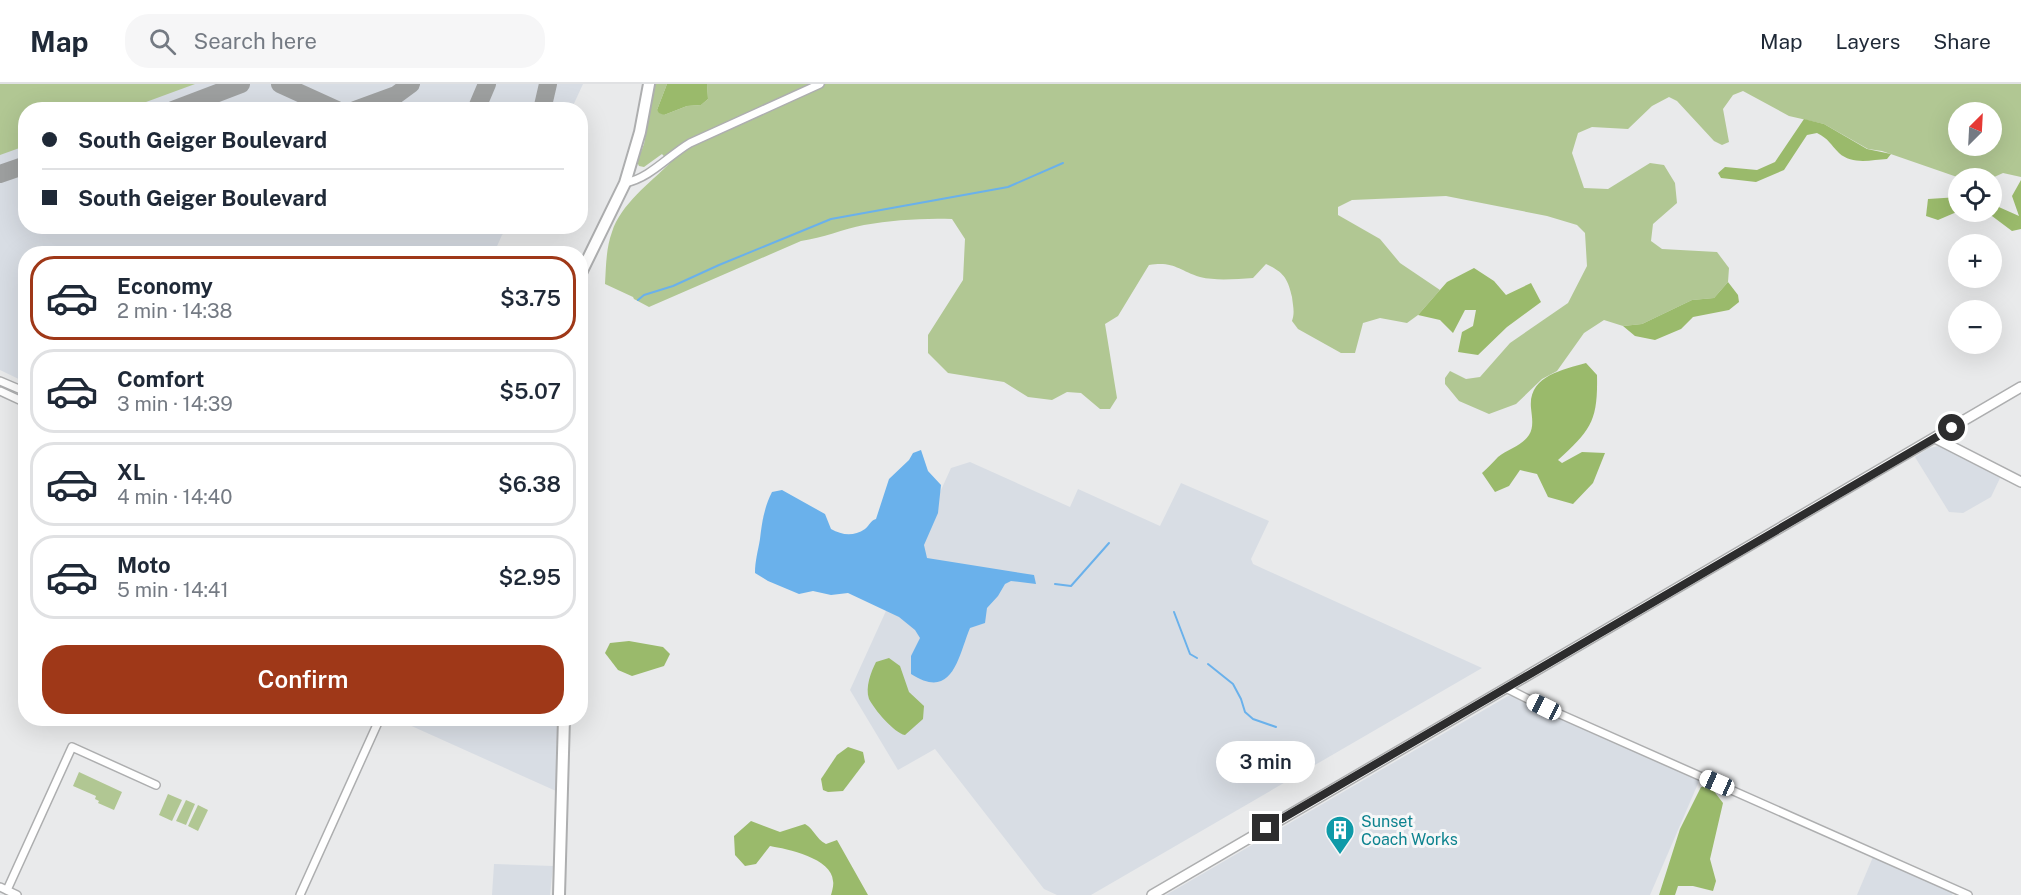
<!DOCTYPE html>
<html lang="en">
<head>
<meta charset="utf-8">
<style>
  :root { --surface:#fff; --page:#f6f6f7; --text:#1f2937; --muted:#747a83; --line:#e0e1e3; --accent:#9f3818 }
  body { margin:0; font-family:"Public Sans",sans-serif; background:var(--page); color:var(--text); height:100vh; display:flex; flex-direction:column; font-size:22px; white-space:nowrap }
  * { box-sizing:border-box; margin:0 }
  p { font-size:20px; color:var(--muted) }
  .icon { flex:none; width:33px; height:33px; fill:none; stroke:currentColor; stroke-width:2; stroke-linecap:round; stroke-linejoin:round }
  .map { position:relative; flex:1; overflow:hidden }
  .side { position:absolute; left:18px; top:162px; width:570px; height:480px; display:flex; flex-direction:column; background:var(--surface); border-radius:24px; box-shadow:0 6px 24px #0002 }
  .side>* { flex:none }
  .top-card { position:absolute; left:18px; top:18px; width:570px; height:132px; border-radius:24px; box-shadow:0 6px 24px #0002; display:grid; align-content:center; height:132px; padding:0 24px; background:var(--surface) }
  .needle { width:39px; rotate:24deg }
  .fabs { position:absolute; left:1948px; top:18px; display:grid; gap:12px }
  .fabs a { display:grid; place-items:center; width:54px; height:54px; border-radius:50%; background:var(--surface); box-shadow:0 6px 24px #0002; font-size:30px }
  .end { position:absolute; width:27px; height:27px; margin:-14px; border:8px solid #2d2d2e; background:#fff; box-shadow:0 0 0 3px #fff }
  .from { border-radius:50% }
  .bubble { position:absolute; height:42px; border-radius:21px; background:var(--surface); box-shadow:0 6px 24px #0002; font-size:20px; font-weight:600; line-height:42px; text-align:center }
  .car { position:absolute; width:18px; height:36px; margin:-18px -9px; border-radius:8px; box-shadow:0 0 4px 2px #0007; background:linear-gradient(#fff 24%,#345 0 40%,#fff 0 76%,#345 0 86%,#fff 0) }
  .top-card b { display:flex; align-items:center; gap:21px; height:57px; font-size:22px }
  .top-card b+b { border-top:2px solid var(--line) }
  .top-card i { width:15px; height:15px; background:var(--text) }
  ul { padding:10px 0 0; list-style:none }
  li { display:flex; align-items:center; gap:18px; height:84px; margin:0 12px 9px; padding:0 12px; border:3px solid var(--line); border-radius:24px }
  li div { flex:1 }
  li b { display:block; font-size:22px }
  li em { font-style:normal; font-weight:600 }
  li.active { border-color:var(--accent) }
  li>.icon { width:54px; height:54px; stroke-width:1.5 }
  .button { display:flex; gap:12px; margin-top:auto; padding:12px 24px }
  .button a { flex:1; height:69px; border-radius:24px; background:var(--accent); color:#fff; font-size:24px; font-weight:600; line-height:69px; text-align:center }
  header { display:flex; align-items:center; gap:36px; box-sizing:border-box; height:84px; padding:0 30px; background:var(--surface); border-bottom:2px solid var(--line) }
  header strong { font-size:28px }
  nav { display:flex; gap:33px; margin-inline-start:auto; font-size:21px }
  .search { width:420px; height:54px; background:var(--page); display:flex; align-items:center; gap:15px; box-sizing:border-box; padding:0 21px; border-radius:24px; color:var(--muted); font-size:22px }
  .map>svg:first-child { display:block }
  .built { fill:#d8dde4 }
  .green { fill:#b1c793; fill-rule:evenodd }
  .forest { fill:#9aba6b }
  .water { fill:#6ab1eb }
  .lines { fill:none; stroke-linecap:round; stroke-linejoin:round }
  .stream { stroke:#6ab1eb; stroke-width:2 }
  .taxiway { stroke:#9ea0a0; stroke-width:18 }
  .minor-casing { stroke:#adaeaf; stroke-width:10 }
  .tertiary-casing { stroke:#adaeaf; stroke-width:12 }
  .secondary-casing { stroke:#adaeaf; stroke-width:14 }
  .minor { stroke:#fff; stroke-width:7 }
  .tertiary { stroke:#fff; stroke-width:9 }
  .secondary { stroke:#fff; stroke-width:10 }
  .route { stroke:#2d2d2e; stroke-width:8 }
  .labels { text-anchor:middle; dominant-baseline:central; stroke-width:6; stroke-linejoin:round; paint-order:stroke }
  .culture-label { font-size:16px; fill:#0d838f; stroke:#f6f7f8; text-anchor:start }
</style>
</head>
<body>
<header>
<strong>Map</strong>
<div class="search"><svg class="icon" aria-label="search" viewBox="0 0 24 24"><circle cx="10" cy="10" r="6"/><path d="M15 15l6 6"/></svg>Search here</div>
<nav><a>Map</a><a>Layers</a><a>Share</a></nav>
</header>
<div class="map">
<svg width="2021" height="811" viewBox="0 0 2021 811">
  <rect width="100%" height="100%" fill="#e9eaeb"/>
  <g class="built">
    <polygon points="0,0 583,0 571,26 26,26 26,142 510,143 502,151 494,169 26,170 25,298 0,286"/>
    <polygon points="1939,362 2001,392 1991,413 1963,429 1949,428 1915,373 1929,364"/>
    <polygon points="970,378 1070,423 1078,405 1160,442 1181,399 1269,437 1251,475 1253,480 1482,584 1091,811 1057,811 1044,805 935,665 898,686 850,606 951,384"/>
    <polygon points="1508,612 1514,612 1700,695 1650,811 1166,811"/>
    <polygon points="396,635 557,635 556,707"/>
    <polygon points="1873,773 1953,808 1952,811 1857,811"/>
    <polygon points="494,780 553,782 550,811 492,811"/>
  </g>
  <g class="green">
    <polygon points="0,0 195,0 127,25 26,26 25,62 0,71"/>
    <path d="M655 0H667L657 26 664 31 687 22 701 21 708 15 707 0H2021V93L2003 89 1992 94H1960L1882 67 1868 65 1824 40 1789 32 1743 7 1733 11 1723 25 1729 58 1722 61 1714 57 1677 17 1669 13 1652 22 1628 45 1592 43 1578 49 1572 69 1584 104 1608 105 1650 79 1664 81 1675 99 1677 119 1653 140 1651 157 1662 165 1717 168 1729 184 1728 198 1714 214 1692 216 1642 240 1623 242 1604 236 1584 249 1557 287 1542 295 1516 320 1489 330 1459 317 1445 300V294L1450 287 1466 295 1480 293 1510 259 1568 219 1587 182 1585 149 1577 141 1547 132 1446 112 1352 116 1338 123V131L1380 155 1400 179 1440 206 1418 231 1407 239 1380 234 1363 239 1355 269H1341L1298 245 1292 237C1295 229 1293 222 1292 213 1288 195 1284 188 1266 180L1253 194C1236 195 1216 197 1200 193 1178 186 1174 177 1149 181L1118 232 1105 240 1117 314 1110 325H1100L1081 309 1067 308 1052 316 1028 313 1004 298 948 289 928 269V251L963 196 965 155 952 135C923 134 893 136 864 141 843 145 823 154 801 157L649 223 634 215 633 213 605 200C606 183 606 164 612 148 621 120 650 99 670 79L662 70 644 83 639 82 637 78 644 60ZM1959 28H1992V62H1959Z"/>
    <polygon points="79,688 122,708 114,726 98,719 99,717 95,715 96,712 73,702"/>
    <polygon points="168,710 182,716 172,737 159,731"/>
    <polygon points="186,716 195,720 186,741 176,737"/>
    <polygon points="198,721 208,726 198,747 188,742"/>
  </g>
  <g class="forest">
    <polygon points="667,0 707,0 708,15 701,21 687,22 664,31 659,29 657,26"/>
    <path d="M1804 35 1824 40 1867 65 1891 70 1887 75C1871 76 1852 81 1839 69 1830 60 1829 55 1817 49L1807 51 1784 86 1756 98 1721 94 1718 89 1725 83 1757 86 1775 78Z"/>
    <polygon points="2021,96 2021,145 2012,147 1988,129 1982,128 1992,128 1992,120 2019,132 2012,112"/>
    <polygon points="1959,113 1959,127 1938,136 1926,132 1928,115"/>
    <polygon points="1474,184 1494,197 1506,211 1531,199 1541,218 1507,243 1478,271 1458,268 1462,248 1473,242 1476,226 1465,226 1453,249 1440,236 1418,231 1447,198"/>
    <polygon points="1728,198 1738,211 1739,218 1729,226 1693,233 1681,245 1655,256 1635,252 1623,242 1642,240 1692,216 1714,214"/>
    <path d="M1586 279 1597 291C1598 337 1591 346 1558 376L1562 379 1582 368 1605 369 1593 399 1573 420 1548 413 1537 390 1520 386 1509 402 1495 408 1482 389C1488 384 1493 378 1498 373 1508 365 1522 362 1529 351 1534 343 1532 334 1531 324 1528 292 1562 286 1586 279Z"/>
    <polygon points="629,557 663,563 670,570 664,582 632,592 618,586 605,569 610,559"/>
    <path d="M889 574 900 582 909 608 924 622 923 635 905 651C894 649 874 625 869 615 865 603 871 588 876 578Z"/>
    <polygon points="848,663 863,668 865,678 843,707 828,708 823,706 821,695 837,671"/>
    <polygon points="1710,702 1723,719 1710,775 1716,797 1713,807 1693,802 1678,802 1675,811 1659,811 1680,745 1701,703"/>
    <path d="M751 737 780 748 805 740C815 746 815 754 826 760L837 756 868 811H831C832 807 834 801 833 797 832 774 787 765 770 762L756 780 745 782 735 771 734 752Z"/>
  </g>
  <path class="water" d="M921 366 928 387 941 401 938 429 924 461 927 474 1034 491 1036 500 1011 497 1005 500 998 512 987 524 985 539 970 544C958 573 953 617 911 590V572L920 554 915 546 899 533 848 509 831 511 813 507 799 510 768 497 755 489C755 477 758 467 760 455 762 438 764 424 772 408L782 406 825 430 831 445C842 451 853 453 865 445 870 441 870 437 876 435L889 395 909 376 913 369Z"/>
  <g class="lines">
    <g class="stream">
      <polyline points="638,216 644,211 673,202 719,181 831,135 1008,103 1063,79"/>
      <polyline points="1055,500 1071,502 1109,459"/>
      <polyline points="1174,528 1190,570 1197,574"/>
      <polyline points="1208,580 1233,600 1241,615 1245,628 1253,635 1276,643"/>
    </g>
    <g class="taxiway">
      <polyline points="280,0 337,26"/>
      <polyline points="173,26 241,0"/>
      <polyline points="355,26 396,11 411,0"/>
      <polyline points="476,26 487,0"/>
      <polyline points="542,26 548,0"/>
      <polyline points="0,90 26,81"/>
    </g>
    <g class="minor-casing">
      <g id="minor">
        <path d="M625 99C650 94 668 72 690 59L820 0"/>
        <polyline points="0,297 26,308"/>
        <polyline points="0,307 26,319"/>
        <polyline points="1506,604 1544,623 1968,811"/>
        <polyline points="0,803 17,811"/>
        <polyline points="7,806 72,663 156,701"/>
        <polyline points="300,811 380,634"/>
      </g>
    </g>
    <g class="tertiary-casing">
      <g id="tertiary">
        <polyline points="1935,354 2021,398"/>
        <polyline points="1152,811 2021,303"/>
      </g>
    </g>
    <g class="secondary-casing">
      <g id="secondary">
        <polyline points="580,191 625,99 640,48 649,0"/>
        <polyline points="559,811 564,634"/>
      </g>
    </g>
    <use href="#minor" class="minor"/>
    <use href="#tertiary" class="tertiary"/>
    <use href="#secondary" class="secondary"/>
  </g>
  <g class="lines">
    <polyline class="route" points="1266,744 1952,344"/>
  </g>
  <defs>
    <g id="building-pin" transform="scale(1.5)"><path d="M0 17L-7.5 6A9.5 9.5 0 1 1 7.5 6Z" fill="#0f9aa8" stroke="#f6f7f8"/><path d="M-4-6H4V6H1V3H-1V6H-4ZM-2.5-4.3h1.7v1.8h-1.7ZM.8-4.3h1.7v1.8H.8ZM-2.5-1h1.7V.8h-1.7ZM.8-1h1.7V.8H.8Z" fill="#fff"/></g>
  </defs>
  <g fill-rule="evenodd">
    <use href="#building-pin" x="1340" y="746"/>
  </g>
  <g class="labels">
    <g class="culture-label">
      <text x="1361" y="737">Sunset<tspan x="1361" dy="18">Coach Works</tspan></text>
    </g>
  </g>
</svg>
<div class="fabs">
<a><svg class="needle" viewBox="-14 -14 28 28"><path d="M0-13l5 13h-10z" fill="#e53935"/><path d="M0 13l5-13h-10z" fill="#747a83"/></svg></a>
<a><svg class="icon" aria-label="locate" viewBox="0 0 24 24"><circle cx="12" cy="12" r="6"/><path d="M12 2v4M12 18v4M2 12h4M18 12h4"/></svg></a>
<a>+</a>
<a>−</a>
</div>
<i class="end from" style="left:1952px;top:344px"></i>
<i class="end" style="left:1266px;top:744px"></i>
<div class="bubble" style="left:1216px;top:657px;width:99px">3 min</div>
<i class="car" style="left:1544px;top:623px;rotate:296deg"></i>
<i class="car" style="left:1717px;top:699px;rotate:294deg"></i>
<div class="top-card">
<b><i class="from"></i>South Geiger Boulevard</b>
<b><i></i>South Geiger Boulevard</b>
</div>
<section class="side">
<ul>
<li class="active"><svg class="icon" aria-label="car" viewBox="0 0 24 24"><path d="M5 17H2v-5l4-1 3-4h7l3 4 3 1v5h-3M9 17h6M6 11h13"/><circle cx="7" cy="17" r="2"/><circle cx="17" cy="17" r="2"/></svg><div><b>Economy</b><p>2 min · 14:38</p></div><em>$3.75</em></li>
<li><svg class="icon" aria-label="car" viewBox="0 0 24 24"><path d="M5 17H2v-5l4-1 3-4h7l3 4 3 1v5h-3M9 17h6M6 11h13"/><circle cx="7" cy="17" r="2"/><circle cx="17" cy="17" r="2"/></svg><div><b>Comfort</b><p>3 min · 14:39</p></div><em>$5.07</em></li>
<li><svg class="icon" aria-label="car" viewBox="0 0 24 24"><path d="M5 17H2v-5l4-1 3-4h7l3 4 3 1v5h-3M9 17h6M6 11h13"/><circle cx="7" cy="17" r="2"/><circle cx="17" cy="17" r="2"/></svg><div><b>XL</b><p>4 min · 14:40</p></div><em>$6.38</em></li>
<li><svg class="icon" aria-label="car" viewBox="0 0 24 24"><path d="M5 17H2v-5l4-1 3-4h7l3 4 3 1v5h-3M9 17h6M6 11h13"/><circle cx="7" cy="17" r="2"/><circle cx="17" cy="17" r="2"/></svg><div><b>Moto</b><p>5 min · 14:41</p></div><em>$2.95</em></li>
</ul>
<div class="button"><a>Confirm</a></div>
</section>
</div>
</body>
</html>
